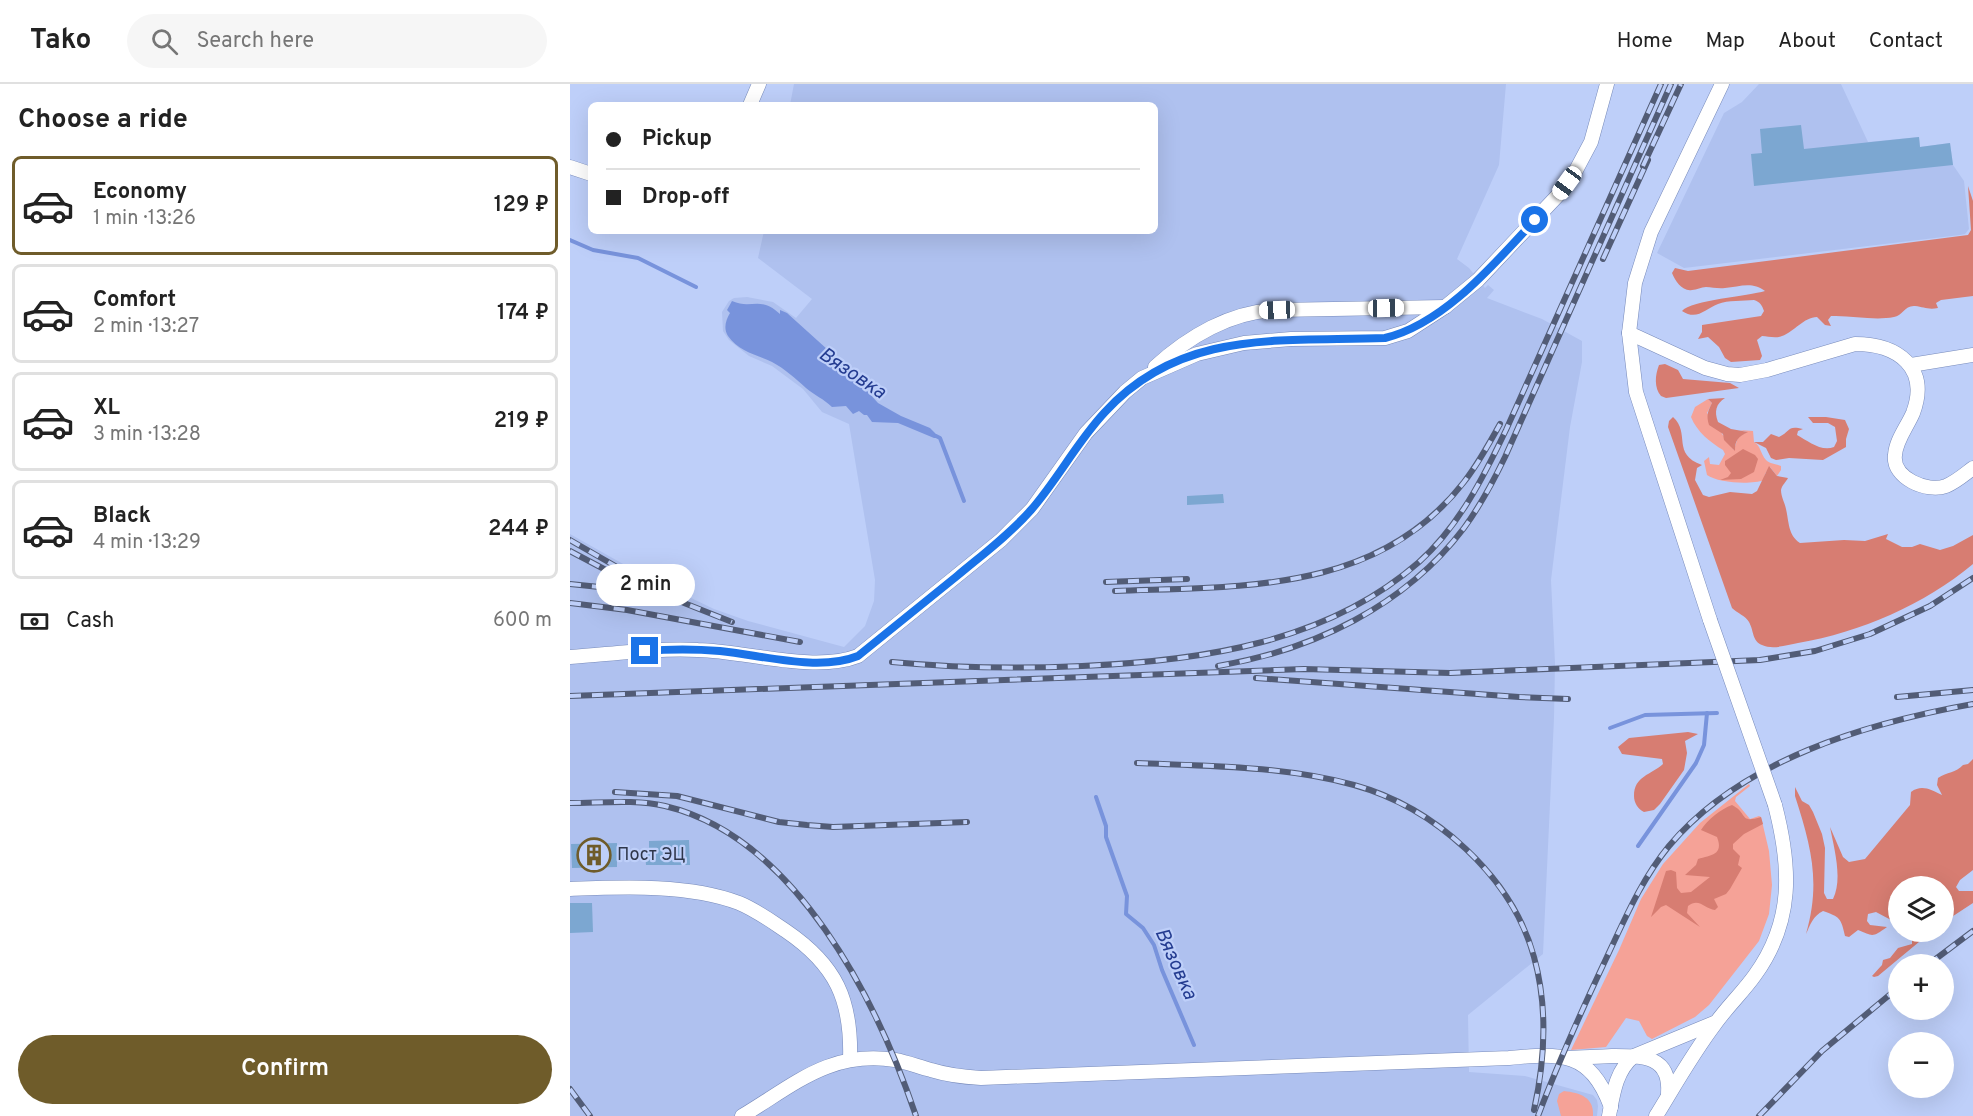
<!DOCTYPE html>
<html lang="en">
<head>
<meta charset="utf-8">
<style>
  :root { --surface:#fff; --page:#f6f6f6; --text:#222; --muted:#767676; --line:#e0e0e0; --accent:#6f5c2a }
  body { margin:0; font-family:Overpass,sans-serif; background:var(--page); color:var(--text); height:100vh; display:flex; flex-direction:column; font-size:22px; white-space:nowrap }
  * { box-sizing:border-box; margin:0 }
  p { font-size:20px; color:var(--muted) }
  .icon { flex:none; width:33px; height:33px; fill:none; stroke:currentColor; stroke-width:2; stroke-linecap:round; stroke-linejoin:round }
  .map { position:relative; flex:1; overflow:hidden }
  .drawer { display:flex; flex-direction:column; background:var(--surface); width:570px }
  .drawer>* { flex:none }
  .banner { position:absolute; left:18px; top:18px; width:570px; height:132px; border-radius:9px; box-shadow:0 6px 24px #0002; display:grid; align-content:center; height:132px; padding:0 18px; background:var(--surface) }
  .buttons { position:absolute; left:1318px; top:792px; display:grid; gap:12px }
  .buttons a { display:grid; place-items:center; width:66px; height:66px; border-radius:50%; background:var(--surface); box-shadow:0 6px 24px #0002; font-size:30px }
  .end { position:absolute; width:27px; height:27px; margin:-14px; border:8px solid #1a73e8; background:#fff; box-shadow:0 0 0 3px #fff }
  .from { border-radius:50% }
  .bubble { position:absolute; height:42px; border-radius:21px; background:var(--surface); box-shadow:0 6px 24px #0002; font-size:20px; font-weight:600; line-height:42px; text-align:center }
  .car { position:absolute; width:18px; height:36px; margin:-18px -9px; border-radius:8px; box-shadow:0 0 4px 2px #0007; background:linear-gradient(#fff 24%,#345 0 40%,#fff 0 76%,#345 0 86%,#fff 0) }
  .banner b { display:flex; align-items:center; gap:21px; height:57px; font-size:22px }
  .banner b+b { border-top:2px solid var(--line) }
  .banner i { width:15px; height:15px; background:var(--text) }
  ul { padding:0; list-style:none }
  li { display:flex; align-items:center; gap:18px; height:99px; margin:0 12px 9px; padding:0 6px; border:3px solid var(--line); border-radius:9px }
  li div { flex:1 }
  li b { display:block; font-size:22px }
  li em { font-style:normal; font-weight:600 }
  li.on { border-color:var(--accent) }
  li>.icon { width:54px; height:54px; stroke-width:1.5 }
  h2 { padding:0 18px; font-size:27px; line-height:72px }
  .pay { display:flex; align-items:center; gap:15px; height:66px; padding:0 18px; font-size:22px }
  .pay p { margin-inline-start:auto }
  .primary-button { display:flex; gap:12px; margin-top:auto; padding:12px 18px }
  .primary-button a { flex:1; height:69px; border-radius:36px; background:var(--accent); color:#fff; font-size:24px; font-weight:600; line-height:69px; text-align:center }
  header { display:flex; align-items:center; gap:36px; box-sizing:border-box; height:84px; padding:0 30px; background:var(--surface); border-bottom:2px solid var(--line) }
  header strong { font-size:28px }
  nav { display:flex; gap:33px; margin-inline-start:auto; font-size:21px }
  .search { width:420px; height:54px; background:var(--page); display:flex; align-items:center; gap:15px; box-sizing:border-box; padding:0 21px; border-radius:33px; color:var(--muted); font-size:22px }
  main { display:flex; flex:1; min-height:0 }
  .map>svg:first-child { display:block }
  .built { fill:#afc1ef }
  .green { fill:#f5a297 }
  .forest { fill:#d77d72 }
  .water { fill:#7893dc }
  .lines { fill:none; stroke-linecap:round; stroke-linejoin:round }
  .stream { stroke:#7893dc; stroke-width:4 }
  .building { fill:#7ca7d1 }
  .minor-casing { stroke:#778aba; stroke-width:15 }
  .minor { stroke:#fff; stroke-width:14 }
  .rail-casing { stroke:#525c76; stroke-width:6 }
  .rail { stroke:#becff9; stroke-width:4; stroke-dasharray:11; stroke-linecap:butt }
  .minor-bridge-casing { stroke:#778aba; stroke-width:15; stroke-linecap:butt }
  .minor-bridge { stroke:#fff; stroke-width:14 }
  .route { stroke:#1a73e8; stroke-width:8 }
  .labels { text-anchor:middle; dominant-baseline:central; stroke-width:4.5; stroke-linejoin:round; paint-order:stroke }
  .poi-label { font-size:18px; fill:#2e364a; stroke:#becff9; text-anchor:start }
  .water-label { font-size:20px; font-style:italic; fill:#243c91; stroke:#becff9 }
</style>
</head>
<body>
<header>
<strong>Tako</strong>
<div class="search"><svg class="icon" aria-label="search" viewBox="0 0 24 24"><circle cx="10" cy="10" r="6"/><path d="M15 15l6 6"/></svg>Search here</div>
<nav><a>Home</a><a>Map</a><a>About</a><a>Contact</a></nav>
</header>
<main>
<section class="drawer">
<h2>Choose a ride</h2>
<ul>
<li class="on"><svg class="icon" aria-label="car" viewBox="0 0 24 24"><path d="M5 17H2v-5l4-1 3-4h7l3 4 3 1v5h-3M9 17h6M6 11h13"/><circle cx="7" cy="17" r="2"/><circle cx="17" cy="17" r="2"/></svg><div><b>Economy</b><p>1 min · 13:26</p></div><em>129 ₽</em></li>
<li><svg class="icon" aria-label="car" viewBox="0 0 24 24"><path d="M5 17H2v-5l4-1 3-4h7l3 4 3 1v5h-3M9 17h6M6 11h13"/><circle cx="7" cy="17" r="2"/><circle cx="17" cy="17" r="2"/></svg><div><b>Comfort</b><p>2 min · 13:27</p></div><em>174 ₽</em></li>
<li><svg class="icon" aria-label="car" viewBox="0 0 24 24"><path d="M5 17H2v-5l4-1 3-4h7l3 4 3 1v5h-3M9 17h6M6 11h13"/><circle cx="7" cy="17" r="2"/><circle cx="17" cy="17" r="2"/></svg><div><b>XL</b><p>3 min · 13:28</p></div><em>219 ₽</em></li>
<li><svg class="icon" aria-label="car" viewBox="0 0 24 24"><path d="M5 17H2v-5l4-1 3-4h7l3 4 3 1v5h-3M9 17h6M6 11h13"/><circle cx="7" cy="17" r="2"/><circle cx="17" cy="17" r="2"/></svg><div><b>Black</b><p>4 min · 13:29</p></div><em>244 ₽</em></li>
</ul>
<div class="pay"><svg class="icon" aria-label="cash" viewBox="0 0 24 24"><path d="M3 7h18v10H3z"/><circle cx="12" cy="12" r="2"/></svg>Cash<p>600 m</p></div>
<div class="primary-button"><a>Confirm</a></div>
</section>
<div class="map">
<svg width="1403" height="1032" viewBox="0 0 1403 1032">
  <rect width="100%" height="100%" fill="#becff9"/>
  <g class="built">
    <polygon points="224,0 936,0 929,81 887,175 899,184 915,204 918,201 924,206 917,214 972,235 1012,257 1012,278 1000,343 981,496 985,579 984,634 973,870 898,931 899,988 955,992 1023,1011 1027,1016 1028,1022 1027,1032 0,1032 0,450 69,489 144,525 178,537 274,563 295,542 304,517 305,496 279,340 252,328 233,305 202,282 179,272 159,256 153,247 152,228 159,217 164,214 177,213 203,218 226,234 242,215 188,174 194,147 585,147 585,21 220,21"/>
    <polygon points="1189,0 1271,0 1298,58 1349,53 1350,63 1380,59 1383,81 1394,97 1399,145 1395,150 1390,151 1114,184 1087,169 1154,29 1172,18"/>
  </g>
  <g class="green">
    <path d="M1138 315 1142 319 1137 329C1147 341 1154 354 1164 366L1168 353 1177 348 1170 346 1183 347 1184 358C1191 362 1190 369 1196 376 1200 380 1206 380 1211 382V386L1207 392 1200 383 1195 390 1194 396C1181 401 1148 399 1137 391L1134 377 1139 373 1140 380 1149 381 1155 370 1153 366C1140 358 1127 348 1121 333L1125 323Z"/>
    <polygon points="1179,700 1180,702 1166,713 1165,717 1180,735 1189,732 1191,733 1199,767 1202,801 1199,830 1189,857 1139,921 1125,933 1082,955 1077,952 1069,937 1056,934 1036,963 1001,966 1049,866 1071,815 1093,780 1130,739"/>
    <path d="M994 1007C1010 1009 1024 1013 1023 1032H991L987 1017 989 1010Z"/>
  </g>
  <g class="forest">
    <path d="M1398 102 1403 117V212L1371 216 1366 219 1368 224C1358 226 1354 223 1345 222 1335 221 1332 232 1324 233 1303 237 1282 231 1261 232L1258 236 1261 242 1255 241 1247 233C1234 233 1224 248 1212 252 1205 255 1198 252 1192 252L1187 256 1192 272 1190 276 1161 278 1155 274 1149 263 1138 253 1128 255 1132 248V241L1191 232 1194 227C1192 221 1190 218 1184 216 1173 217 1158 216 1148 220 1135 225 1127 237 1112 227 1121 216 1179 212 1195 207 1182 197 1169 203 1155 204 1148 205 1142 203 1136 203 1131 203 1127 206 1122 206 1113 208 1105 197 1102 189L1105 184 1118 187 1398 151 1401 146Z"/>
    <path d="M1095 280 1108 286 1113 295 1160 299 1169 304 1096 314 1091 312C1084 304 1085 291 1089 281Z"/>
    <path d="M1155 314C1146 320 1144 327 1148 338L1161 345 1178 348C1168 353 1165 356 1165 367L1154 356 1153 350 1139 341C1136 331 1138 327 1142 319L1138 315Z"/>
    <path d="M1103 333C1121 349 1101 370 1132 381L1127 384 1125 396 1133 411 1139 413 1160 408 1182 410 1187 407 1199 382 1207 392 1218 394C1216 398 1212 401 1211 406 1211 413 1215 419 1216 425 1219 438 1218 451 1230 459L1274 456 1295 457 1318 450 1316 455 1332 463H1342L1350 460 1370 466 1383 462 1403 451V480C1354 521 1291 548 1228 559 1217 561 1203 566 1192 561 1182 557 1184 547 1179 538 1176 532 1167 529 1162 524L1098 343 1099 337Z"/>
    <path d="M1238 333H1256L1275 336 1279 345 1276 355V363L1253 376 1219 374 1206 376 1201 374 1196 364 1184 358H1193L1201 350 1209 353C1221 347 1217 341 1233 345L1228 347 1227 351C1238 357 1251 368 1264 363L1267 357 1265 343 1258 339H1243Z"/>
    <polygon points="1173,365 1185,371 1188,375 1184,388 1171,395 1150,396 1158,393 1161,389 1155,381 1155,377"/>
    <path d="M1118 648 1128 650 1115 657 1117 669 1114 686 1090 720 1084 726 1074 728C1068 725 1064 719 1064 712 1064 692 1081 691 1093 680L1092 675 1052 670 1048 663 1059 654Z"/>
    <path d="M1403 675V786L1390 796 1386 803 1389 807H1403V819L1374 838V826L1377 819 1374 802H1329V833L1321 836 1306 828 1298 830 1297 837 1300 841 1317 843C1302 854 1303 852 1288 846L1279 853 1275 852C1271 834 1270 833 1253 827 1243 832 1240 841 1236 850 1251 798 1241 762 1225 712V703L1232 717 1239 721 1243 728 1252 750 1255 764 1254 809 1257 815H1263C1273 795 1264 764 1260 743L1273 773 1279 778 1295 775 1340 721 1341 708C1352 700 1361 706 1372 711L1367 701 1368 694C1377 688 1386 689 1393 681L1398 680Z"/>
    <path d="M1162 721C1178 729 1169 740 1191 733L1193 740 1174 750 1163 760V765L1170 772 1168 781 1172 784 1160 805 1156 810 1144 815 1148 823 1145 826C1135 825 1129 813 1118 822L1117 829 1130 843 1096 821 1091 823 1081 833 1096 787 1101 786 1106 788 1107 804 1111 809 1121 808 1140 793 1115 791 1126 781 1128 775C1141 771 1154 771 1147 753L1131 746C1137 736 1151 725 1162 721Z"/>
    <polygon points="1336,848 1361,848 1308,892 1304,893 1302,892 1312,881 1313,876 1320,874 1328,864 1342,860 1342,854 1340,849 1330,851"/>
  </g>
  <path class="water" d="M162 217C182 226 189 211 210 230V226L217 229 268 275 308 319 331 332 360 344 370 354H364L328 339 302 338 297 331H294L289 327 283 330 276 322 262 323C254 315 244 311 236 304 225 294 215 285 202 278 187 271 168 267 158 252 153 244 156 236 160 229L157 226Z"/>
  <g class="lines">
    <g class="stream">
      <polyline points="0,156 23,166 68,174 126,203"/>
      <polyline points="366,352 370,354 394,417"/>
      <polyline points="1040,644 1075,631 1147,629"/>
      <polyline points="526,713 536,742 536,753 557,812 556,830 573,844 584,861 592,886 624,961"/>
      <polyline points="1068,762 1126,679 1134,661 1137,629"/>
    </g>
  </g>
  <g class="building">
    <polygon points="1231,41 1234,65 1349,53 1350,63 1380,59 1383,81 1184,102 1181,70 1192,69 1190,45"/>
    <polygon points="653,410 654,419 617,421 617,412"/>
    <polygon points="119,756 120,781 76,781 75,768 79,768 79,757"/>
    <polygon points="47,759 47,783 2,784 1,760"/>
    <polygon points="0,819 22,819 23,848 0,849"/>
  </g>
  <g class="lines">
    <g class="minor-casing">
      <g id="minor">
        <polyline points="180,21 189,0"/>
        <polyline points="0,83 21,90"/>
        <path d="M1059 249 1135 284 1157 290 1170 291 1197 286 1285 260C1327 260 1360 283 1343 329 1337 343 1326 356 1325 371 1322 394 1357 409 1376 402 1386 398 1395 390 1403 384"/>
        <polyline points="1341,281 1403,271"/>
        <path d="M585 283C618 253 661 227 707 226L875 223"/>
        <polyline points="1140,536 1066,308 1059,249 1065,199 1081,148 1152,0"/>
        <path d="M0 573C43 570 85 564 128 566 176 567 244 589 288 572L431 456 462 425 516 349 555 308 572 294 627 270 674 259 721 255 815 254 838 247 875 223 908 196 990 109 1004 90 1021 58 1037 0"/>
        <path d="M0 805C53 803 119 800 169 819 186 826 201 837 216 847 266 881 282 916 280 976"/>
        <path d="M999 974C1014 973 1028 973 1042 972 1072 972 1101 971 1098 1010"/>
        <path d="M172 1032C224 1001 260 966 325 976 337 978 349 983 361 986 377 991 394 993 411 994L939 974C991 969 1020 967 1041 1023"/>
        <path d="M1039 1032C1043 1010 1046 986 1064 972L1144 939"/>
        <path d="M1086 1032C1105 1001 1123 969 1145 940 1157 923 1173 908 1185 891 1224 837 1221 783 1205 721"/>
      </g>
    </g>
    <use href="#minor" class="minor"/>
    <g class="rail-casing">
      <g id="rail">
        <polyline points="1073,82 1111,0"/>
        <polyline points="1033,175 1078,76"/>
        <polyline points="0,456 47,483"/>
        <polyline points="0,467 51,494 162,538"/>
        <polyline points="536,498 617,495"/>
        <polyline points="0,500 39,504 81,515"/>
        <path d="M545 507C672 502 807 510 894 398 908 380 919 360 930 340"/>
        <polyline points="0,519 57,526 230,558"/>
        <path d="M322 578C386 584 448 585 512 582 630 577 757 559 849 478 889 442 913 394 936 346L1091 0"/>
        <path d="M648 582C743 566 835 522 894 444 910 422 923 398 935 373L1101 0"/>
        <polyline points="686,594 949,613 998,615"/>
        <polyline points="0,612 734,585 880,589 1190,576 1245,567 1300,550 1360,522 1403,494"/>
        <polyline points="1327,613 1403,606"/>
        <path d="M567 679C639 682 715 682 784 701 864 723 942 792 964 873 978 923 975 976 964 1026"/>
        <polyline points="45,708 107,712 209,738 237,741 263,743 397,738"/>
        <path d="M0 719C31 719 65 715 95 722 226 753 307 917 346 1032"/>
        <polyline points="1359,880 1403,847"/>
        <polyline points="0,1005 20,1032"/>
        <path d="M968 1032C988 979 1011 928 1035 877 1054 837 1071 796 1099 762 1171 676 1297 639 1403 620"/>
        <polyline points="1189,1032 1252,967 1329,903"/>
      </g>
    </g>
    <use href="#rail" class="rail"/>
    <g class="minor-bridge-casing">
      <polyline id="minor-bridge" points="1140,536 1205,721"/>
    </g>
    <use href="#minor-bridge" class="minor-bridge"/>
  </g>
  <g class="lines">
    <path class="route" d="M75 567C100 565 125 565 150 567 192 571 248 588 288 572 321 545 354 519 387 492 412 471 439 451 461 426 488 395 507 358 535 328 612 244 712 258 815 254 874 240 925 179 965 136"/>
  </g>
  <defs>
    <g id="building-ring" transform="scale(1.725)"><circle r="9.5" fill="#becff9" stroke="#6f5c2a" stroke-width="1.5"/><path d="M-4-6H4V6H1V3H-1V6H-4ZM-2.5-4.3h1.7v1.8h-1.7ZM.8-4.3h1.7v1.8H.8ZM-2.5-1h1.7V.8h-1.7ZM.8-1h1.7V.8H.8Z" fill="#6f5c2a"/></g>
  </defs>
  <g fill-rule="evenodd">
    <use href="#building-ring" x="24" y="771"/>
  </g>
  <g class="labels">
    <g class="poi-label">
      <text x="47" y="771">Пост ЭЦ</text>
    </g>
    <g class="water-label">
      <text transform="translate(282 290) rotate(34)">Вязовка</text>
      <text transform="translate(605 880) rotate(66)">Вязовка</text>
    </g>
  </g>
</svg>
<div class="buttons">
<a><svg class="icon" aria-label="layers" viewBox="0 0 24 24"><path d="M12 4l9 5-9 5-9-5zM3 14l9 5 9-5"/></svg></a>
<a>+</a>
<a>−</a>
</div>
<i class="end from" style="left:965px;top:136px"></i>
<i class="end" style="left:75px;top:567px"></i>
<div class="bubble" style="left:26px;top:480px;width:99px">2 min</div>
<i class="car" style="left:997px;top:99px;rotate:216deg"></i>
<i class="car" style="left:816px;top:224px;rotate:89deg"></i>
<i class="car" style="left:707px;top:226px;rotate:268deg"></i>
<div class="banner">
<b><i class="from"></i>Pickup</b>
<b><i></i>Drop-off</b>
</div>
</div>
</main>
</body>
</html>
